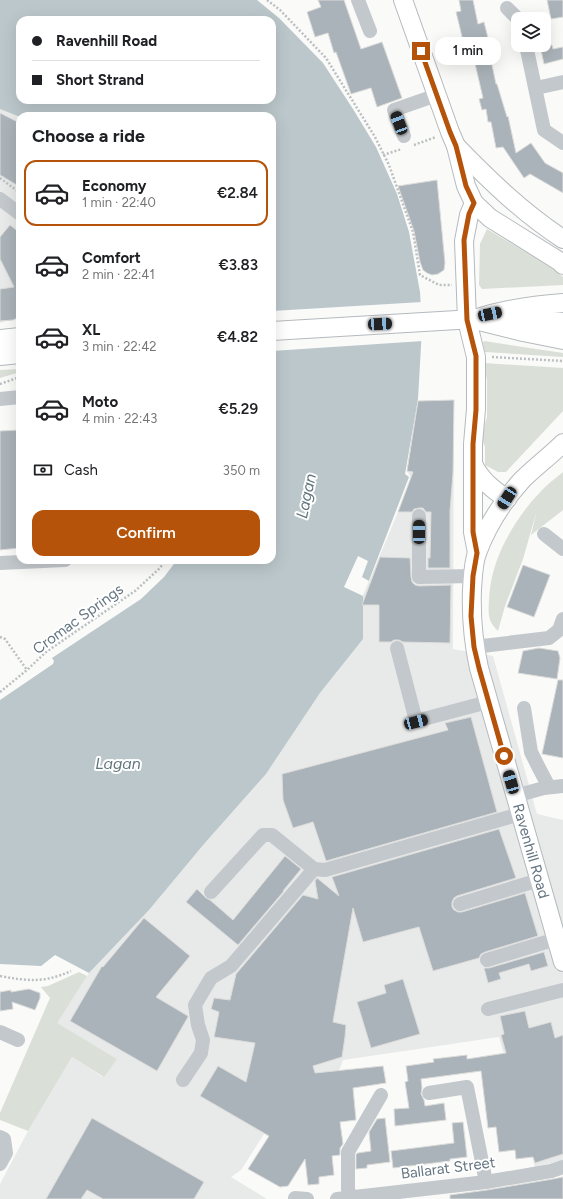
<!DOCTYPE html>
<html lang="en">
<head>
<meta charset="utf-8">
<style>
  :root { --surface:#fff; --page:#f6f6f6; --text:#202124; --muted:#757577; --line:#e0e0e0; --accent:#b45309 }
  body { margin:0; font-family:Figtree,sans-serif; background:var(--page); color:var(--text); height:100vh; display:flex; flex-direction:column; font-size:15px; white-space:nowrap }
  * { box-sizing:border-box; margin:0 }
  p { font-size:13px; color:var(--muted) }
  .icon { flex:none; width:22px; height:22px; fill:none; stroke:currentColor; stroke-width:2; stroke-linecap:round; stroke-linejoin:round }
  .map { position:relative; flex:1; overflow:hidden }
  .drawer { position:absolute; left:16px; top:112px; width:260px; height:452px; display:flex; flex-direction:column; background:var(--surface); border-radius:12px; box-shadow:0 4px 16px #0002 }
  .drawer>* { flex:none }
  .top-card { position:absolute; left:16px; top:16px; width:260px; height:88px; border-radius:12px; box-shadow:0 4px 16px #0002; display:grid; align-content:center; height:88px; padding:0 16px; background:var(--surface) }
  .buttons { position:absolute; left:511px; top:12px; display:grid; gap:8px }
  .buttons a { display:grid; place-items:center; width:40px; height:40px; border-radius:8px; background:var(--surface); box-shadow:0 4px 16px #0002; font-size:20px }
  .end { position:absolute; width:18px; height:18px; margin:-9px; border:5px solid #b45309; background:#fff; box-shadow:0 0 0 2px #fff }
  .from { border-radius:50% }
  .bubble { position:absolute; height:28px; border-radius:12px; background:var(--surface); box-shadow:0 4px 16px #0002; font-size:13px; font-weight:600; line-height:28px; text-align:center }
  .car { position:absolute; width:12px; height:24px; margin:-12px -6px; border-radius:5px; box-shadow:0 0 3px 1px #0007; background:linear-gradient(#222 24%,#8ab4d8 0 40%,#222 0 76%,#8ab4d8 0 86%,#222 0) }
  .top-card b { display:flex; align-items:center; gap:14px; height:38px; font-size:15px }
  .top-card b+b { border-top:1px solid var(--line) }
  .top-card i { width:10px; height:10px; background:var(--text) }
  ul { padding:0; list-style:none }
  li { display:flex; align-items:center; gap:12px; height:66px; margin:0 8px 6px; padding:0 8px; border:2px solid transparent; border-radius:12px }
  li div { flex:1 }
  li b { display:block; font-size:15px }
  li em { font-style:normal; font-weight:600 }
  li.on { border-color:var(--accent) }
  li>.icon { width:36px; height:36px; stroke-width:1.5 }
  h2 { padding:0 16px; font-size:18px; line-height:48px }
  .pay { display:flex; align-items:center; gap:10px; height:44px; padding:0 16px; font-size:15px }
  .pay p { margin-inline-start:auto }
  .button { display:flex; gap:8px; margin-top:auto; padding:8px 16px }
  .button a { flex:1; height:46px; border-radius:12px; background:var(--accent); color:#fff; font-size:16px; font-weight:600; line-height:46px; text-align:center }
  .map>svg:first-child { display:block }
  .built { fill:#e8e9e9 }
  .green { fill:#dadfd7 }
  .water { fill:#bbc7cb; fill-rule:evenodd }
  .pier { fill:#fafaf8 }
  .building { fill:#aab3b9; stroke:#dcdcda }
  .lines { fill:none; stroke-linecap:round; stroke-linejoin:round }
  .major-casing { stroke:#b5babe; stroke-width:20 }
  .path { stroke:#bbbfc2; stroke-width:2.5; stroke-dasharray:2 2; stroke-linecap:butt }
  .minor { stroke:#c3c8cc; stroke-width:14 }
  .major { stroke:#fff; stroke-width:18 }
  .route { stroke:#b45309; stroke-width:5 }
  .labels { text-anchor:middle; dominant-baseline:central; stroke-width:4; stroke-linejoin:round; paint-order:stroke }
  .street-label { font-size:15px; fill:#657683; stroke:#fff }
  .water-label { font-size:16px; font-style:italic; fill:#60757c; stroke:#fff }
</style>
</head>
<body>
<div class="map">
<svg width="563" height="1199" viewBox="0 0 563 1199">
  <rect width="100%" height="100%" fill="#fafaf8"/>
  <g class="built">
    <polygon points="0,109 17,116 20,128 20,316 0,323"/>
    <polygon points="454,400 453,649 493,656 537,814 563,820 563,1160 535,1167 499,1037 343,1060 305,1158 264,1134 241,1170 231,1177 267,1199 0,1199 0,1184 28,1131 72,1057 103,1077 117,1059 56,1023 89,973 149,910 204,844 266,774 320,693 363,639 363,596 398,512 411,478 407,471 418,401"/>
  </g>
  <g class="green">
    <polygon points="487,229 551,267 563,277 563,285 482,289 479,285 480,244"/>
    <polygon points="484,341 563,353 563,357 485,352 483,343"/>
    <polygon points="484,363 563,368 563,411 506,472 498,472 485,465 485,447 481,437 487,417 487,380"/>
    <polygon points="20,369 20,372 0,378 0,370"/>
    <path d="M563 472V510L531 535 537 510 523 559 505 606 498 631C488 622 488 614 489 601 490 563 509 529 532 501 536 497 540 492 544 488 550 482 557 477 563 472Z"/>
    <polygon points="79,972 87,976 57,1023 117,1059 104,1077 72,1057 28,1131 0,1120 0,1113 50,998 41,987 48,986"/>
  </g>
  <path class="water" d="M0 0H257L279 18 323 63 353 109 376 147 397 194 409 232 420 292 422 328 418 399 405 474 409 477 363 596V639L320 693 266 774 204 844 149 910 89 973 55 955 41 966 0 964V700L53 664 54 661 52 658 141 599 164 577 177 560H272V116H20V117L0 109ZM20 20H272V100H20Z"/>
  <g class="pier">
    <polygon points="422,302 424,327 423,341 272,351 272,311"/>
    <polygon points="358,556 368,561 362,577 369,581 363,596 344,587"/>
  </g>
  <g class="building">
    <polygon points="318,0 344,0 361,49 382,42 402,98 377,107 371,88 351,94 336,52 334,53 328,33 315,37 307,12 321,7"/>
    <polygon points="459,0 473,0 478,24 484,22 491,50 489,51 496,84 497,84 507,117 508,116 516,153 531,143 545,163 563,173 563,193 530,174 524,178 503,147 496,148 491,122 488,122 486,109 482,110 479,99 483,98 473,55 467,57 456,12 461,11"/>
    <polygon points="547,0 563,0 563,17 551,19"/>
    <polygon points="540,45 552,45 553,49 563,47 563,59 544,64"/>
    <polygon points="0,113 20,123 20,187 0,175"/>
    <polygon points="437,180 445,263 444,270 438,274 432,275 427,273 423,270 420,262 414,231 398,186"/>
    <polygon points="10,225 20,233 20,317 13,320 0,321 0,289 14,287 0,259 0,237"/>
    <polygon points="454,400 453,473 450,511 450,568 428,568 428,558 430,558 431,512 426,512 423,508 419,508 414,509 412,512 398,512 413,472 407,471 418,401"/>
    <polygon points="20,430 20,548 0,550 0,431"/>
    <polygon points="380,557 410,558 411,577 412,582 415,585 419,586 451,585 450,643 403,642 399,640 394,640 391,642 379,642 379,605 362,605"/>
    <polygon points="523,565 550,575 534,617 507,607"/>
    <polygon points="539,648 558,651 560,658 557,679 518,673 523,651"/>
    <polygon points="558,680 563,680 563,758 542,754"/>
    <polygon points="471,717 497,812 326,861 313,822 293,828 283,800 282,774 448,730 445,723"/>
    <polygon points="499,829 516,878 457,896 454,898 452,902 452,907 454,910 458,912 462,912 525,893 538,936 485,952 481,954 479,958 433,971 419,927 363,942 353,908 333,1022 346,1025 345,1037 342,1057 313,1066 315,1073 383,1066 386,1083 353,1088 356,1120 340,1122 343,1144 340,1148 340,1155 332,1156 334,1175 319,1177 319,1184 308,1185 305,1159 288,1186 280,1187 248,1169 269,1136 200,1096 218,1066 246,1082 255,1043 214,1037 219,1012 211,1009 214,998 230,1000 236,974 303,895 318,899 315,881 317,878 339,896 332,877"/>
    <polygon points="285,856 301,869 283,891 284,891 238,945 186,902 197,889 206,898 210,900 233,920"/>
    <polygon points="144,918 190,956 156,997 188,1016 188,1017 157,1071 70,1021 102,966 103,967"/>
    <polygon points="544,952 548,966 531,971 529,964 499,973 501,979 488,983 484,968 489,968"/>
    <polygon points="403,979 420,1034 371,1048 357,1002 386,993 384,985"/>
    <polygon points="29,989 40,993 40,998 35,1010 12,1002 13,1009 0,1011 0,992 11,990 11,992"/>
    <polygon points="525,1011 529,1028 551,1022 555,1038 563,1035 563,1154 535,1163 533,1157 516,1159 515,1150 499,1152 496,1127 488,1128 481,1071 421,1079 422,1088 421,1094 424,1100 425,1106 444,1103 446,1120 395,1126 394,1109 409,1108 405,1082 408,1081 406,1066 434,1062 433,1059 467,1055 467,1059 506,1053 501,1035 504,1034 500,1016"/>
    <polygon points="92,1118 204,1182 194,1199 103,1199 87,1190 81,1199 46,1199"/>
    <polygon points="385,1118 390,1162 367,1165 367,1168 356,1169 356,1154 358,1153 371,1151 369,1132 377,1119"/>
    <polygon points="463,1122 467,1157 450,1159 450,1161 393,1168 391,1151 454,1143 452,1123"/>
    <polygon points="563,1177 563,1199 450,1199 450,1195 487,1190 553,1179"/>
  </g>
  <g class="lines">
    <g class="major-casing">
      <g id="major">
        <polyline points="403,0 450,132 456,146 466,186 474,203 490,218 559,261 563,265"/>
        <path d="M456 146C489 180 523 213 563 239"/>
        <polyline points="474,203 469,215 464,241 467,320 476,357 476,409 473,444 473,532 477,553"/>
        <polyline points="510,312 535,320 563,322"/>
        <polyline points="475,320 523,332 563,340"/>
        <path d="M272 331 474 319C502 310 533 305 563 303"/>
        <polyline points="0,339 20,337"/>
        <polyline points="0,356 20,354"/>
        <path d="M563 443C550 456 535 467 522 480 503 501 487 526 477 553 473 564 473 577 472 589 471 616 473 641 479 668L563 962"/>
        <path d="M473 464C481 480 492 489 507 499"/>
      </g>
    </g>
    <g class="path">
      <polyline points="267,0 280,10 326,58 375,137 389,165 413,232 420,275 439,285 452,285"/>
      <polyline points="414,145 436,137"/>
      <polyline points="383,155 402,149"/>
      <polyline points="0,178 20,193"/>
      <polyline points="492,357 563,361"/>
      <polyline points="0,384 20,377"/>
      <polyline points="0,637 5,639 27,670"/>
      <polyline points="0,692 27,670 46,652 135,591 160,568 165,560"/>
      <path d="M0 976C27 981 45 983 71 971"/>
    </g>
    <g class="minor">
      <polyline points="358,0 370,31"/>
      <polyline points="507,8 518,19"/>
      <polyline points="526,45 544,130 563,143"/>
      <polyline points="536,88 563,82"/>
      <polyline points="404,136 394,110 437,95"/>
      <polyline points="0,199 20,214"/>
      <polyline points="0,399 20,397"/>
      <polyline points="419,516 419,577 473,576"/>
      <polyline points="544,534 563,549"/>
      <polyline points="0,563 65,560"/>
      <polyline points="474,647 549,638 559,630 563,619"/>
      <polyline points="397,648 416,721 488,702"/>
      <polyline points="524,708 531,752 539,768 549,787"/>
      <polyline points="515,796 544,788 563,786"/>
      <polyline points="211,892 263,835 272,835 314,869 325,870 520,814"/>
      <polyline points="460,904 539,880"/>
      <polyline points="487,960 563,937"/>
      <polyline points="488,1009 563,990"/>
      <polyline points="0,1032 18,1040"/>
      <polyline points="183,1080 201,1053 203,1040 198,1025 195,1005 211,978 231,966 314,869"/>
      <polyline points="429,1093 467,1087 486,1182"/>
      <polyline points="0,1137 4,1139 6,1153 0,1164"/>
      <polyline points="350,1197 348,1189 348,1152 381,1095"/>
      <polyline points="295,1198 307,1199"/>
      <polyline points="337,1199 486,1182 551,1171 563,1167"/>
    </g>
    <use href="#major" class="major"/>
  </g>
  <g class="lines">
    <polyline class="route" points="421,51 450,132 456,146 466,186 474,203 469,214 464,240 467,320 476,356 476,410 473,444 473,532 477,553 473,576 471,616 474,647 479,668 504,756"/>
  </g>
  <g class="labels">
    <g class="street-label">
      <text transform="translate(78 619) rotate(-36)">Cromac Springs</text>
      <text transform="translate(531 851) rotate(74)">Ravenhill Road</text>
      <text transform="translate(448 1168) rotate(-7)">Ballarat Street</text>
    </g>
    <g class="water-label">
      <text transform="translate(306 496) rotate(-78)">Lagan</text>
      <text x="118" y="763">Lagan</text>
    </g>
  </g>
</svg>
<div class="buttons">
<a><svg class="icon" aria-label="layers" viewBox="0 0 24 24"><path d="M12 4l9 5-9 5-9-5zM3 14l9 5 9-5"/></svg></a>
</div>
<i class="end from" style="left:504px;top:756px"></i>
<i class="end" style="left:421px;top:51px"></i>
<div class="bubble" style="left:435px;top:37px;width:66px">1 min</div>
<i class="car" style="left:399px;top:123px;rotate:339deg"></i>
<i class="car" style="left:490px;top:314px;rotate:78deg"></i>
<i class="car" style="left:380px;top:324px;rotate:87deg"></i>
<i class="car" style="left:507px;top:498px;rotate:213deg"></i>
<i class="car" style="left:419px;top:532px;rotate:0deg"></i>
<i class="car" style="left:416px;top:722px;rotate:75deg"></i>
<i class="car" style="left:511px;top:782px;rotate:344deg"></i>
<div class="top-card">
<b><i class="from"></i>Ravenhill Road</b>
<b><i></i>Short Strand</b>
</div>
<section class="drawer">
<h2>Choose a ride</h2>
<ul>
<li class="on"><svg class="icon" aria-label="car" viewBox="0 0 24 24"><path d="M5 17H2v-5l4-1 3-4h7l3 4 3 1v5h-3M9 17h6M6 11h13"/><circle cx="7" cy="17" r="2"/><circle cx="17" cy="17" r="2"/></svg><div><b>Economy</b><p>1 min · 22:40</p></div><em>€2.84</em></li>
<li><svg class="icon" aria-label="car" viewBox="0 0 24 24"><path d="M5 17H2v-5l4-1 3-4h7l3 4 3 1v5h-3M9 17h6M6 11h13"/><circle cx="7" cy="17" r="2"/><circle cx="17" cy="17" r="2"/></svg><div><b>Comfort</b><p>2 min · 22:41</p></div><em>€3.83</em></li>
<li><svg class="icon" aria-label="car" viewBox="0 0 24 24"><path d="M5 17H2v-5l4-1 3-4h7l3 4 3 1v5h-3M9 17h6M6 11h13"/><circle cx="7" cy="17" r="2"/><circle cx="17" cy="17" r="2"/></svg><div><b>XL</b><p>3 min · 22:42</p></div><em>€4.82</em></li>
<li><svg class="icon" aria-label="car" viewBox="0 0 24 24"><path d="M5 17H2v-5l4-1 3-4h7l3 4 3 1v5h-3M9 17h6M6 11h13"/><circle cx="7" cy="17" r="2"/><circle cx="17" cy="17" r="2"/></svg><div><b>Moto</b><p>4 min · 22:43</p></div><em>€5.29</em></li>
</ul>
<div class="pay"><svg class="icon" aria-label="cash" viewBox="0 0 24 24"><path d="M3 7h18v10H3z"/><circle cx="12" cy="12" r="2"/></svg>Cash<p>350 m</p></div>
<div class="button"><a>Confirm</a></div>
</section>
</div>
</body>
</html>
